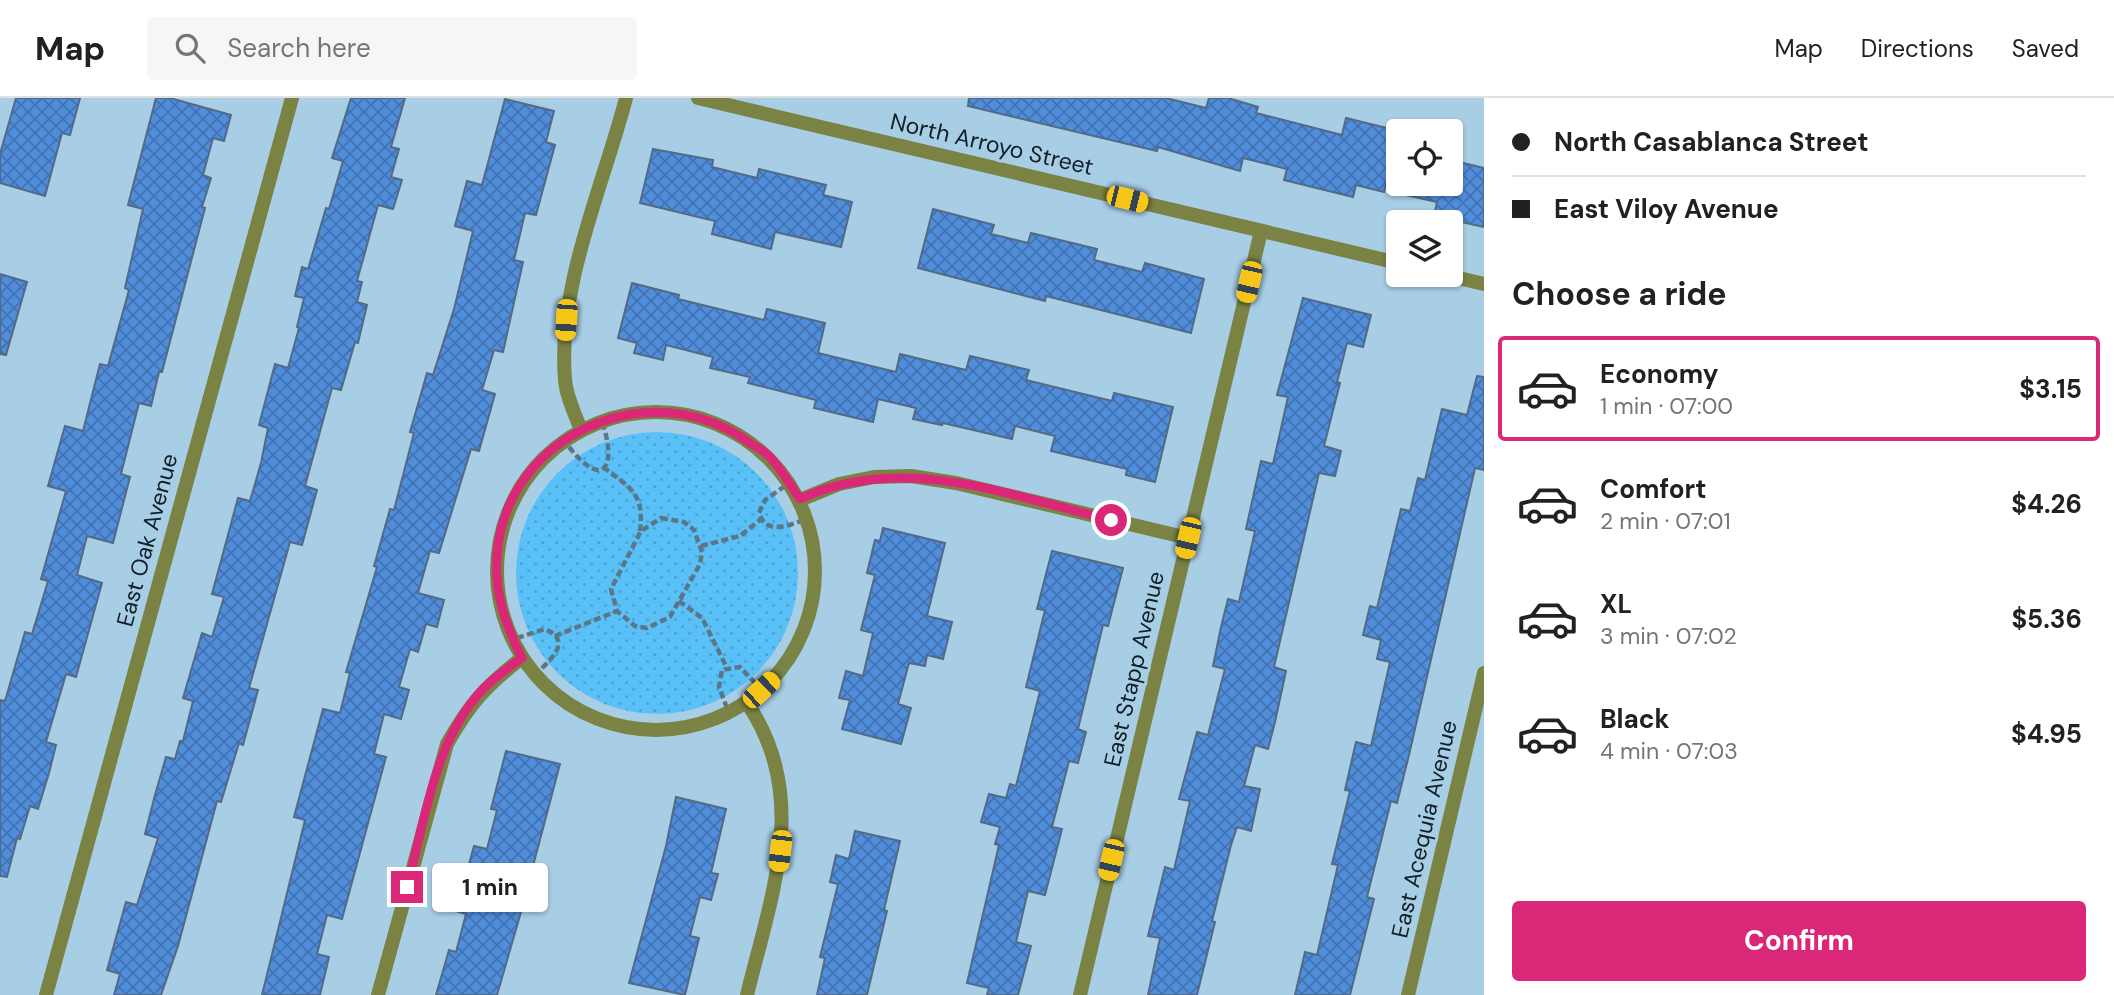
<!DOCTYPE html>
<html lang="en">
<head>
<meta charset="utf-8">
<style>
  :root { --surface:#fff; --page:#f6f6f6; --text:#202124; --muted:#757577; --line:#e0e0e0; --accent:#db2777 }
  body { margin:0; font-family:"DM Sans",sans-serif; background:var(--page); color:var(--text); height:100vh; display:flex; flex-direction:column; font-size:26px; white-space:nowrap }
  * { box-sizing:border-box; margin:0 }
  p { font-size:23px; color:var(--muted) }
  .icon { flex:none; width:38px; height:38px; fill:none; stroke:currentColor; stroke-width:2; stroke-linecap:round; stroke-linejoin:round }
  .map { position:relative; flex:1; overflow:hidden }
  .drawer { display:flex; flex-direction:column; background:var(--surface); width:630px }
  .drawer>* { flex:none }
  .guide { display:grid; align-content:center; height:154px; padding:0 28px; background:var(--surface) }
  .tools { position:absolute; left:1386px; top:21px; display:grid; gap:14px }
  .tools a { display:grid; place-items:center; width:77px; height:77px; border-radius:7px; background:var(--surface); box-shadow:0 2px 5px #0004; font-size:35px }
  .end { position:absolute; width:32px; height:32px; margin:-16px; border:9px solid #db2777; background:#fff; box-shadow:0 0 0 4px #fff }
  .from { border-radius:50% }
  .bubble { position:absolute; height:49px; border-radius:7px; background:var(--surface); box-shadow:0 2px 5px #0004; font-size:23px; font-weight:700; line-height:49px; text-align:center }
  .car { position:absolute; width:21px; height:42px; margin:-21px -10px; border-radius:9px; box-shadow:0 0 5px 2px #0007; background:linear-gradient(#f5c518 24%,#345 0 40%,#f5c518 0 76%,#345 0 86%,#f5c518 0) }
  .guide b { display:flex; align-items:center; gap:24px; height:66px; font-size:26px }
  .guide b+b { border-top:2px solid var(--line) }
  .guide i { width:18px; height:18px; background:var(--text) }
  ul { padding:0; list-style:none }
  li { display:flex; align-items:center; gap:21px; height:105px; margin:0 14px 10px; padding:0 14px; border:4px solid transparent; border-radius:7px }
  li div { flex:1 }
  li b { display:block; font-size:26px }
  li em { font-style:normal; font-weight:700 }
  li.active { border-color:var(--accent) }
  li>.icon { width:63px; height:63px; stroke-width:1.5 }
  h2 { padding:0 28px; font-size:32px; line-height:84px }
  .action { display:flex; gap:14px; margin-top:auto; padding:14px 28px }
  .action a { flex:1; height:80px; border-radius:7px; background:var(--accent); color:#fff; font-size:28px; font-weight:700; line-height:80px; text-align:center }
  header { display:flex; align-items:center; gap:42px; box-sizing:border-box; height:98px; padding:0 35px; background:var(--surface); border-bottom:2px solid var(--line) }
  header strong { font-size:33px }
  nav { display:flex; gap:38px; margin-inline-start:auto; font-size:24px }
  .search { width:490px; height:63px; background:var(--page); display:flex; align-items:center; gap:18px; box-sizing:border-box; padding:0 24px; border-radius:7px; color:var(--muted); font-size:26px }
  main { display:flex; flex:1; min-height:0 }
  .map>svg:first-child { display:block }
  .park { fill:url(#park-dots) }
  .building { fill:url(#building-cross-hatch); stroke:#536985; stroke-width:2 }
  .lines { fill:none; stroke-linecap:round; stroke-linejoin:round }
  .path { stroke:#5b7686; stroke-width:4.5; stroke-dasharray:7 3.5; stroke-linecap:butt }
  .minor { stroke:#7a8344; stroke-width:14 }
  .route { stroke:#db2777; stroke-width:9 }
  .labels { text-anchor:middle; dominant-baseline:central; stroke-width:6; stroke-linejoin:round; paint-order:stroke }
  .street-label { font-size:23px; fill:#101f28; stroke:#a8cee6 }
</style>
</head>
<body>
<header>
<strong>Map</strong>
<div class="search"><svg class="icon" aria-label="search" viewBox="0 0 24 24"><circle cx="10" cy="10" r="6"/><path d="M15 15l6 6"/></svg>Search here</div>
<nav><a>Map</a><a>Directions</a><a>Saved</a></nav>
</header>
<main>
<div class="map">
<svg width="1484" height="897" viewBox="0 0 1484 897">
  <defs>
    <pattern id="park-dots" width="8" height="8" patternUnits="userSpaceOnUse" patternTransform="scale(1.75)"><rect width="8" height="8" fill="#59c1f8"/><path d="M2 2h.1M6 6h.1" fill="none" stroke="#4ca5d5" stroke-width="1.8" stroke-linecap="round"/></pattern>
    <pattern id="building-cross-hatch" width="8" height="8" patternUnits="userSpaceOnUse" patternTransform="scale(1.75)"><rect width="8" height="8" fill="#508dda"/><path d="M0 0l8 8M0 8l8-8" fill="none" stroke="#4173b1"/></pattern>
  </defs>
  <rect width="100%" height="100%" fill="#a8cee6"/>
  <circle class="park" cx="657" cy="475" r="141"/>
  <g class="building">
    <polygon points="16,0 80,0 70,37 62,35 45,98 0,85 0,56"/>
    <polygon points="156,0 170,0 231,17 224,43 213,40 203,77 211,80 202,109 205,110 162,274 159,274 151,308 139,305 121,376 130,379 113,445 87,438 77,477 102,485 76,579 66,576 46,644 56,647 49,675 38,711 30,708 20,741 17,740 7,779 0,778 0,602 5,603 25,534 32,536 48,483 41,481 66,393 48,388 65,328 83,333 100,266 108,268 129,192 125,190 143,111 128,107"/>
    <polygon points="351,0 405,0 391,49 399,51 391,79 402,82 393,111 378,107 357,183 362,184 357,204 367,207 358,245 355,244 341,292 332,290 305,388 317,392 302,447 290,444 249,590 258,592 243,647 239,645 221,704 217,703 178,848 161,897 114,897 120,876 107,872 126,804 137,807 158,740 145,736 155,697 166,659 175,661 180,643 183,643 193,603 183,600 202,535 212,539 224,499 212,496 238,400 250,403 261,365 268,330 259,327 275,266 288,270 299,230 297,229 304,200 295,198 302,169 308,171 326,110 329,111 343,63 332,60"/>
    <polygon points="969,0 1166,0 1206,10 1209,0 1228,0 1258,9 1256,15 1342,37 1346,20 1399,33 1384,94 1356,87 1353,99 1284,82 1287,71 1243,60 1240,73 1158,49 1157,53 968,8"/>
    <polygon points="505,1 554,13 546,44 555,47 536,117 525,115 514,162 523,164 503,254 494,252 482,292 495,296 479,353 471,351 439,455 430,453 418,495 444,502 437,529 426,526 418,554 410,551 399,589 409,592 401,621 384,616 374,656 386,659 342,821 327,817 317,856 329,859 320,897 262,897 305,722 294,719 323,611 340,615 350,575 346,574 377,469 374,468 390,411 394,412 414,335 410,334 427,275 433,277 454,211 473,133 455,128 467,83 482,87"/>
    <polygon points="653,51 713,62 712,69 757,80 759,71 826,87 823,97 852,104 841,149 775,134 771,151 712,136 715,123 640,105"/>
    <polygon points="1451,62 1484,70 1484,129 1434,118 1437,104 1392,94 1393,86 1451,86"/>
    <polygon points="933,111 994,127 991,136 1028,145 1031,135 1097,151 1094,162 1142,174 1145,165 1204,181 1191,235 1046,198 1045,203 918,170"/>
    <polygon points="0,176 27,184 6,257 0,256"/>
    <polygon points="632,185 679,197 678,201 764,222 767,211 825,225 818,255 896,274 900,256 966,272 970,258 1029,272 1026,282 1112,303 1114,295 1173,309 1155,384 1126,377 1127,371 1051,353 1055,338 1015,328 1012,341 943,325 942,327 913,321 916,310 878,301 873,324 814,310 816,302 748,285 750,279 710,270 713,259 666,247 663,262 634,255 637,245 618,240"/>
    <polygon points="1303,200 1371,217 1363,249 1347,245 1337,284 1340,285 1324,348 1341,353 1335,378 1319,375 1274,569 1286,573 1275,624 1268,651 1255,647 1244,688 1260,691 1251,733 1237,729 1231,747 1212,823 1215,824 1197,897 1148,897 1160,840 1148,838 1165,769 1174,772 1190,703 1179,701 1197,634 1208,637 1220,590 1225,571 1213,568 1221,529 1228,501 1239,504 1255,433 1246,431 1261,363 1273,366 1288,299 1277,297"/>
    <polygon points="1477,278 1484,279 1484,372 1475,370 1409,657 1397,705 1391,703 1367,799 1374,801 1350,897 1295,897 1305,854 1317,857 1338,767 1332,766 1350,693 1345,692 1356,644 1371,648 1390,564 1377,561 1381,542 1363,537 1370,508 1377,510 1401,411 1410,413 1418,380 1425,382 1442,311 1467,317"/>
    <polygon points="883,430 945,445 927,518 952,524 943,561 927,557 925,568 909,565 898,606 911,610 901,646 842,631 850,602 839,600 846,573 863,578 873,535 861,532 875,477 867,475 875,442 880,443"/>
    <polygon points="1052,453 1123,470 1108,528 1103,527 1078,631 1086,634 1078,665 1069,663 1052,729 1062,731 1045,797 1028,793 1016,844 1031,848 1018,897 987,897 989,890 967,885 999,747 995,746 1000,729 981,724 989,696 1006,700 1010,686 1016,688 1040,593 1026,589 1045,512 1037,511"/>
    <polygon points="506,653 560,666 519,821 497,897 436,897 449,852 456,854 466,816 456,813 474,748 487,751 497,712 491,711"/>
    <polygon points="676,699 726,711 711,775 718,776 711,802 700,799 690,838 699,840 685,897 629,885 666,748"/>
    <polygon points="855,733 900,743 884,812 887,813 867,897 817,897 825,860 820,859 838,786 830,784 836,757 849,761"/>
  </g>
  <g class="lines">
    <g class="path">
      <path d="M569 349C605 394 617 366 602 324"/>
      <path d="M603 369C629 389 645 395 640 433"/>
      <path d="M785 388 765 402 759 415C766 437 787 428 804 422"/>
      <polygon points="661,420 684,424 694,432 702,454 700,466 670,519 647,530 635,528 617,513 611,491 641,433"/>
      <polyline points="701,448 740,438 761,421"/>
      <polyline points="679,503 702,520 727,570"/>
      <polyline points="555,538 617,513"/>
      <path d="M517 540 545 531C573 543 551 561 537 575"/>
      <polyline points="727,610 719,589 722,572 740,569 756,586"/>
    </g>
    <g class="minor">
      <polyline points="698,0 1398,165"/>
      <polyline points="1446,177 1484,186"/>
      <circle cx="656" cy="473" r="159"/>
      <path d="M581 332C575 316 566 298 565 281 557 189 603 89 626 0"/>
      <polyline points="800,402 839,386 874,379 911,378 956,385 1188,440"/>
      <path d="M747 605C811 698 771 798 747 897"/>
      <polyline points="46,897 292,0"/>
      <path d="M378 897 447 646C469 607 486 587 522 560"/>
      <polyline points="1080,897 1261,133"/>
      <polyline points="1408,897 1484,575"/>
    </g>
  </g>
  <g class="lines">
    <path class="route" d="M407 789C425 723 434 641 484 590 495 579 509 569 522 560 506 528 494 495 497 458 505 336 650 274 747 343 754 348 763 352 769 358 781 370 790 387 800 401 903 354 1007 397 1111 422"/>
  </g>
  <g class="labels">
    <g class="street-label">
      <text transform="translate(992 46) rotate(13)">North Arroyo Street</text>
      <text transform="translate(147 442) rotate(-75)">East Oak Avenue</text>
      <text transform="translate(1134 571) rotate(-77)">East Stapp Avenue</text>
      <text transform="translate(1424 731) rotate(-77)">East Acequia Avenue</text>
    </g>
  </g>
</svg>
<div class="tools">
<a><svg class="icon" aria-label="locate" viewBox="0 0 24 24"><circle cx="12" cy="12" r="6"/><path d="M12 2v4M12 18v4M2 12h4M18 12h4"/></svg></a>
<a><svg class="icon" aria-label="layers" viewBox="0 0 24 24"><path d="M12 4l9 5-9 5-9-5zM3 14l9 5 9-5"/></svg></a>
</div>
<i class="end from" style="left:1111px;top:422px"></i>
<i class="end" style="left:407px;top:789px"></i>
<div class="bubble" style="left:432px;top:765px;width:116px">1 min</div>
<i class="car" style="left:1127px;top:101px;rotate:104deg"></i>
<i class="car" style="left:1249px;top:184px;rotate:193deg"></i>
<i class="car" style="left:566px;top:222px;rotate:184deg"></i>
<i class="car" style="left:1188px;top:440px;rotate:193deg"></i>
<i class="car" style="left:761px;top:592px;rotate:47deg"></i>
<i class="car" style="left:780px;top:753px;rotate:187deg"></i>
<i class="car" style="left:1111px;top:762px;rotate:193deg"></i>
</div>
<section class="drawer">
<div class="guide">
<b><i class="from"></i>North Casablanca Street</b>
<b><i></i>East Viloy Avenue</b>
</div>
<h2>Choose a ride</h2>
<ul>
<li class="active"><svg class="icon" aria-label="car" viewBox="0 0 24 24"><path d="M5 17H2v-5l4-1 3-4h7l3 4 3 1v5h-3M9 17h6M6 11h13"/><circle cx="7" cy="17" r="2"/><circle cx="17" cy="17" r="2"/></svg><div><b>Economy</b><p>1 min · 07:00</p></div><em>$3.15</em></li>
<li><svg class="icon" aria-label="car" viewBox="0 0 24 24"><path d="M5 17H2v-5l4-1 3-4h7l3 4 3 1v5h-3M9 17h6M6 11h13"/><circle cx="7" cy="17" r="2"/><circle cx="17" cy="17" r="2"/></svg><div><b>Comfort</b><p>2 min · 07:01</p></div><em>$4.26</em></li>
<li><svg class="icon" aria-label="car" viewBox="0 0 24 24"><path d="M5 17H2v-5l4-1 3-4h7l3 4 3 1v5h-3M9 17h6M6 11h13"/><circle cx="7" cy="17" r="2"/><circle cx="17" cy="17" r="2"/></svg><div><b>XL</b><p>3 min · 07:02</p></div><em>$5.36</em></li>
<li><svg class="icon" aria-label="car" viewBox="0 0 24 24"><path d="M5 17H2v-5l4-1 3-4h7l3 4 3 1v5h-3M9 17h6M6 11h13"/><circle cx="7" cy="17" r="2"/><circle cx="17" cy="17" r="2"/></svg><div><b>Black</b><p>4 min · 07:03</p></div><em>$4.95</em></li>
</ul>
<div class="action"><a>Confirm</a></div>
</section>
</main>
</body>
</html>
